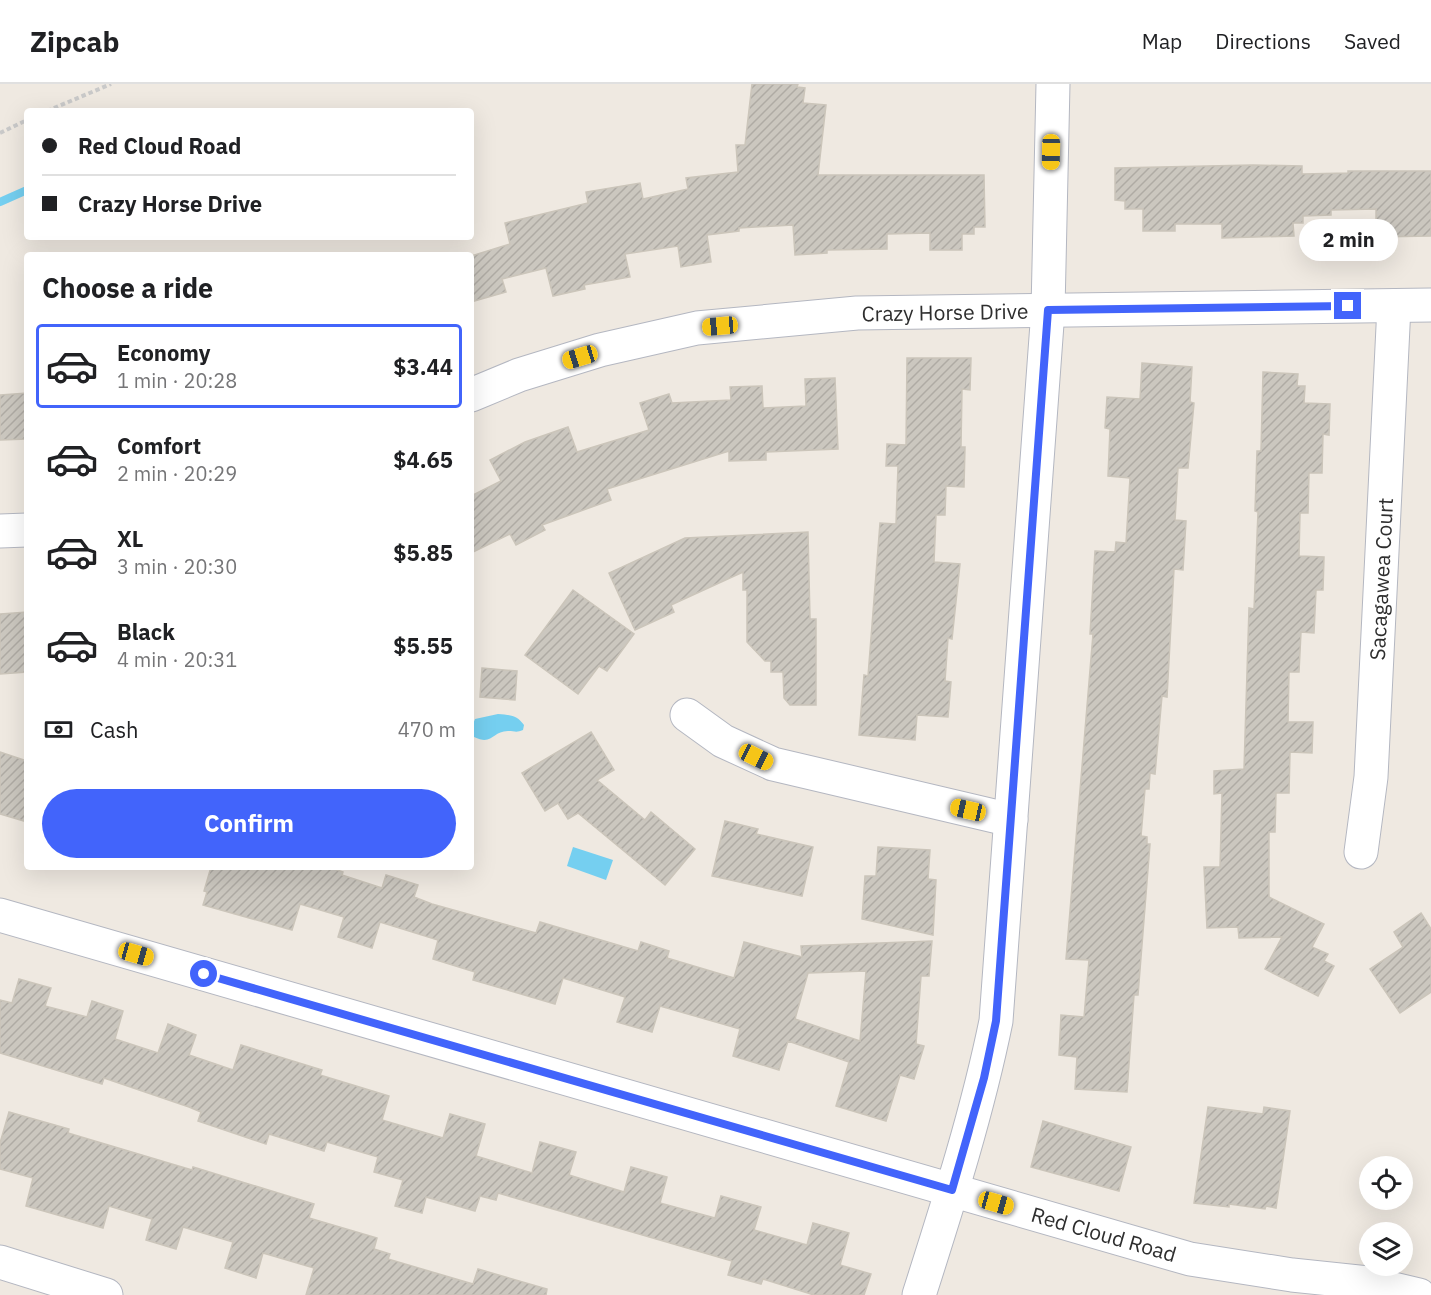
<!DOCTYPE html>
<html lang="en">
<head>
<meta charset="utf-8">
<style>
  :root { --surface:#fff; --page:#f2f2f2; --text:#202124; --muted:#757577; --line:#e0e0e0; --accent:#4264fb }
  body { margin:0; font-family:"IBM Plex Sans",sans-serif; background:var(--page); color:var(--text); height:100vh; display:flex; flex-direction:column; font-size:22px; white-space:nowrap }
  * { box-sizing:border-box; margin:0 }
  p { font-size:20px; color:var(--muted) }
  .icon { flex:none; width:33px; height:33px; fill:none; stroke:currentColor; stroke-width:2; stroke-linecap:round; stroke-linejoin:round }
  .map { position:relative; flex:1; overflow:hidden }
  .side { position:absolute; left:24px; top:168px; width:450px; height:618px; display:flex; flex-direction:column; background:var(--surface); border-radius:6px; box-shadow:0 6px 24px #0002 }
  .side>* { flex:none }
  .top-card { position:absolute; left:24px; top:24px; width:450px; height:132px; border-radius:6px; box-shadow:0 6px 24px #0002; display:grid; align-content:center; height:132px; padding:0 18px; background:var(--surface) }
  .controls { position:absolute; left:1359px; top:1072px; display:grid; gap:12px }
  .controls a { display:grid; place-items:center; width:54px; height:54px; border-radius:50%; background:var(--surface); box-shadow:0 6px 24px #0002; font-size:30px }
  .end { position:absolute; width:27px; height:27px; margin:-14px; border:8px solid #4264fb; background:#fff; box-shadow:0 0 0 3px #fff }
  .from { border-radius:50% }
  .bubble { position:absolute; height:42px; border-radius:21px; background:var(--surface); box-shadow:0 6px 24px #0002; font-size:20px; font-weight:700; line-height:42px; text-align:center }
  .car { position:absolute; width:18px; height:36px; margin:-18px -9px; border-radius:8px; box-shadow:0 0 4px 2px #0007; background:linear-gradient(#f5c518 24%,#345 0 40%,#f5c518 0 76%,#345 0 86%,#f5c518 0) }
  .top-card b { display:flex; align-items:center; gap:21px; height:57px; font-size:22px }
  .top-card b+b { border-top:2px solid var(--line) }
  .top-card i { width:15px; height:15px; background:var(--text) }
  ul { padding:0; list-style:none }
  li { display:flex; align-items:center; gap:18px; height:84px; margin:0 12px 9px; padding:0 6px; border:3px solid transparent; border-radius:6px }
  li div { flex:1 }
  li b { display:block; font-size:22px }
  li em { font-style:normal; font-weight:700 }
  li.active { border-color:var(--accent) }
  li>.icon { width:54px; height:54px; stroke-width:1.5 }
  h2 { padding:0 18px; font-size:27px; line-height:72px }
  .pay { display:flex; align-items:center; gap:15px; height:66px; padding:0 18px; font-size:22px }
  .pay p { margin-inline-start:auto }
  .action { display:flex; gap:12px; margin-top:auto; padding:12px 18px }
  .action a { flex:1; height:69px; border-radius:36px; background:var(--accent); color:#fff; font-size:24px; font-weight:700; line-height:69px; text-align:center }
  header { display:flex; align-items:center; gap:36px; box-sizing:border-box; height:84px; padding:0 30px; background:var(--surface); border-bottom:2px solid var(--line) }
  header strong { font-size:28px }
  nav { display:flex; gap:33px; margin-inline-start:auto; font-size:21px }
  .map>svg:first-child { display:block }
  .water { fill:#75cff0 }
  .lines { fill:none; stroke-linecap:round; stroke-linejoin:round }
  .stream { stroke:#75cff0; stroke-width:8 }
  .building { fill:url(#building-hatch); stroke:#cbc5ba; stroke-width:1.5; fill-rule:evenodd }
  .minor-casing { stroke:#b4b7c1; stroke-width:35 }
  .path { stroke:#c9c9c9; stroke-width:4; stroke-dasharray:4.5 3; stroke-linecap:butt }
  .minor { stroke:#fff; stroke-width:33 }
  .route { stroke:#4264fb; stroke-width:8 }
  .labels { text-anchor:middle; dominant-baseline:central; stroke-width:5; stroke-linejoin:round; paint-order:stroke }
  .street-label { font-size:21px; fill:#2e2e2e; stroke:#fff }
</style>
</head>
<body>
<header>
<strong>Zipcab</strong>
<nav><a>Map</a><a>Directions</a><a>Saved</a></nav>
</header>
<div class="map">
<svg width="1431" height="1211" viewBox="0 0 1431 1211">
  <defs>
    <pattern id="building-hatch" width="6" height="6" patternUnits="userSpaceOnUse" patternTransform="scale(1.5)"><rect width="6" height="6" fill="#cbc7bf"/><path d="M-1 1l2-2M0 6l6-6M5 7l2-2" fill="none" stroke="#afaba4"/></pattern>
  </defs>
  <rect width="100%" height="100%" fill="#efe9e1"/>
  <g class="water">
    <path d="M498 630C510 631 517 631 524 641L523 646C516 649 515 647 508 647 492 647 493 662 474 653L471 645 475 635Z"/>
    <polygon points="573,763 613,776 606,796 567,782"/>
  </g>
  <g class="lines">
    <polyline class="stream" points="0,118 27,106"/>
  </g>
  <g class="building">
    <polygon points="752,0 798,0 797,3 805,4 803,19 826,21 818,91 984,91 985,143 974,143 974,150 962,150 962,166 930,166 930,149 887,150 887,165 827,166 827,169 795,171 793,141 739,144 739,147 707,151 711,178 681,183 678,162 625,170 630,193 584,201 585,205 553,212 546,184 502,195 506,208 471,218 471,172 510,160 505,139 588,119 586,108 640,99 643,115 688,105 686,94 738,88 736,61 745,61"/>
    <polygon points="1253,81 1302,82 1302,90 1348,89 1348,87 1431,87 1431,152 1376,153 1376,125 1331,126 1331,131 1303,132 1303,139 1293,139 1294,152 1222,154 1222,140 1175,140 1175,147 1143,147 1143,125 1125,125 1125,117 1115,116 1115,84"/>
    <polygon points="907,274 971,274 970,306 962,305 961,363 965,363 964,403 946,402 945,431 936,431 934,478 960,480 952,555 948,554 945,597 951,598 948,633 917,631 915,656 859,651 864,591 868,592 880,439 896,440 898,382 886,382 887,360 906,361"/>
    <polygon points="1142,279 1192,283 1190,318 1194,319 1188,384 1178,384 1175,436 1186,437 1183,486 1174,485 1167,613 1162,612 1155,690 1150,689 1149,705 1145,705 1141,752 1147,753 1147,760 1150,760 1138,911 1134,911 1127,1008 1075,1005 1077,973 1059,971 1061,931 1084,933 1089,876 1066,875 1093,550 1090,550 1095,467 1115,468 1116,458 1126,459 1130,394 1108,392 1110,345 1105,344 1107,313 1140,315"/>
    <polygon points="1263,288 1298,290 1297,302 1305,302 1304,319 1330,320 1329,351 1323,350 1322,389 1309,389 1308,429 1300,429 1299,472 1324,473 1323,506 1316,506 1314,549 1301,548 1299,588 1289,588 1288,638 1313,638 1312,669 1290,668 1289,709 1276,709 1275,748 1269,748 1269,813 1324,840 1312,863 1328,870 1324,877 1334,882 1318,912 1265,885 1282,853 1239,854 1238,843 1207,844 1204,783 1220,783 1222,709 1214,710 1214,687 1244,685 1249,524 1254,525 1258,428 1255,427 1257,367 1261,367"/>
    <polygon points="835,294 838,365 766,368 766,376 729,377 729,367 607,405 611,416 542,441 545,446 516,461 510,450 471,469 471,412 501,397 490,376 525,358 568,343 577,368 649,346 640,319 669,310 672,319 731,316 730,303 762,302 763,324 806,322 805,295"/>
    <polygon points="27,309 27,355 0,356 0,311"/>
    <polygon points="808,448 810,535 816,535 816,621 790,621 784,614 783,588 771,588 771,577 765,577 747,558 747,506 743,506 743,488 671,521 674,528 635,546 609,489 685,454"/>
    <polygon points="573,506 634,550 607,587 599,582 578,610 525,571"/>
    <polygon points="27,528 27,588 0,590 0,530"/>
    <polygon points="482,584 517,587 515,616 480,613"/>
    <polygon points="591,648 614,686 597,696 645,736 651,728 695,765 665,801 578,729 568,735 558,719 545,727 522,689"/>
    <polygon points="0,668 27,677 27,738 0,730"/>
    <polygon points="725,737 758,745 756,750 813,763 802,812 712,792"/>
    <polygon points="878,763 930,766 928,795 936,796 933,851 862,835 865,792 876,792"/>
    <path d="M211 783H328L343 788 342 791 382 804 386 791 418 801 414 813 432 820 536 849 540 838 638 867 641 858 669 867 667 874 734 894 744 858 802 873 801 862 932 857 929 892H921L916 960 924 962 914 995 900 991 886 1037 836 1022 849 978 788 957 779 986 733 972 740 945 660 922 652 948 617 938 625 913 563 894 555 920 473 896 475 888 433 875 438 856 380 838 372 864 338 853 344 833 300 820 292 846 203 821 207 808 204 807ZM866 887 860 957 795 935 808 889Z"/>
    <polygon points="1421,829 1431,845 1431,908 1400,929 1370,885 1403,863 1394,848"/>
    <polygon points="19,895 51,904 45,922 87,933 92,917 123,927 115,955 158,969 168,940 196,951 189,971 233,986 241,961 322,986 320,991 389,1012 382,1036 443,1054 450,1030 485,1040 476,1072 532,1089 540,1058 576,1068 569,1091 624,1108 631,1083 667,1093 660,1119 715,1134 721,1112 761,1123 754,1146 807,1161 813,1139 849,1149 840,1181 871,1190 864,1211 814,1211 763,1195 761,1200 728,1191 732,1177 498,1109 496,1116 480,1112 475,1127 426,1113 422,1129 395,1122 403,1096 374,1088 378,1073 327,1058 324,1067 269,1050 266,1060 198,1037 201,1028 189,1023 104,994 102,1000 0,969 0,916 12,919"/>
    <polygon points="1208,1023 1263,1030 1264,1023 1290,1027 1276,1124 1266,1122 1265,1125 1229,1120 1229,1123 1194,1119"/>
    <polygon points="9,1028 69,1045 68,1049 192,1086 193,1083 314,1120 309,1134 377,1154 374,1165 390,1170 388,1175 473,1200 478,1185 547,1205 546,1211 306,1211 314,1184 263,1169 256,1194 225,1184 233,1158 183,1143 176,1165 146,1156 152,1135 109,1122 103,1144 26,1122 33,1094 0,1085 0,1059"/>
    <polygon points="1043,1037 1131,1063 1119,1107 1031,1083"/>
  </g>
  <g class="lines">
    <g class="minor-casing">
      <g id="minor">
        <polyline points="471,311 519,291 600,266 697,244 857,229 1431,221"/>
        <polyline points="0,447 27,446"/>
        <polyline points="687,631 723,657 773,680 1011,736"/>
        <polyline points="1361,768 1371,693 1394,222"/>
        <polyline points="0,831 1190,1175 1292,1191 1368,1199 1419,1211"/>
        <polyline points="0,1178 106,1211"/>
        <path d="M919 1211C948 1120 977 1030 996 937L1048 226 1053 0"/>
      </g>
    </g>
    <g class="path">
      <polyline points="47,27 111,0"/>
      <polyline points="0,49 27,36"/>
    </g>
    <use href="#minor" class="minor"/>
  </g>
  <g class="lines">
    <polyline class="route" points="204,890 952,1106 984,994 996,937 1048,226 1348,222"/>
  </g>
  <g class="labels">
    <g class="street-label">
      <text transform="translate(945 228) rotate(-1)">Crazy Horse Drive</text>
      <text transform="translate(1381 495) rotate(-87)">Sacagawea Court</text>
      <text transform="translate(1104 1150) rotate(16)">Red Cloud Road</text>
    </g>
  </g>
</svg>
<div class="controls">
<a><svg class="icon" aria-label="locate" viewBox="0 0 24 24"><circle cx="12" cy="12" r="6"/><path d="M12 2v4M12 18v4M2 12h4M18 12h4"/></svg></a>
<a><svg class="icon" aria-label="layers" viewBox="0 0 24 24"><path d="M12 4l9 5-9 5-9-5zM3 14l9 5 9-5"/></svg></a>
</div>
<i class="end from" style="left:204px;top:890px"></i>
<i class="end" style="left:1348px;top:222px"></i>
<div class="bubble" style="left:1299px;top:135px;width:99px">2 min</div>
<i class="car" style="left:1051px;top:68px;rotate:181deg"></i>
<i class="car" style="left:720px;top:242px;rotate:265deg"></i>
<i class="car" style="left:580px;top:273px;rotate:253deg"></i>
<i class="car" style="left:756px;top:673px;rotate:116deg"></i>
<i class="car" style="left:968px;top:726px;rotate:283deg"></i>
<i class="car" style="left:136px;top:870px;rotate:106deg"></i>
<i class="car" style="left:996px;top:1119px;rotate:106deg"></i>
<div class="top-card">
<b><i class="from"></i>Red Cloud Road</b>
<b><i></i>Crazy Horse Drive</b>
</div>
<section class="side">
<h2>Choose a ride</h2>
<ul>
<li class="active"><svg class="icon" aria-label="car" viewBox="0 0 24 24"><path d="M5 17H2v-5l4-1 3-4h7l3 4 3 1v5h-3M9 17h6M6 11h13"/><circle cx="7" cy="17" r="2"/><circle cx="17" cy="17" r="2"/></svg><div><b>Economy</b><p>1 min · 20:28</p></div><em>$3.44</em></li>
<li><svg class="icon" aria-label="car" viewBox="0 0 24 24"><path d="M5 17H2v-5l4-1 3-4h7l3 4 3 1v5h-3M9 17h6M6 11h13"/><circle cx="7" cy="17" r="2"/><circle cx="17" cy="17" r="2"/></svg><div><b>Comfort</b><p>2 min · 20:29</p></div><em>$4.65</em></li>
<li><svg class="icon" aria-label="car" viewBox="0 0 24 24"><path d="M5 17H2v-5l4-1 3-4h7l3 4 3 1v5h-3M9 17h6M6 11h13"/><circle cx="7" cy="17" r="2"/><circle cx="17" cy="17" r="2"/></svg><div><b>XL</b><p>3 min · 20:30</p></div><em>$5.85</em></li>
<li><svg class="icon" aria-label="car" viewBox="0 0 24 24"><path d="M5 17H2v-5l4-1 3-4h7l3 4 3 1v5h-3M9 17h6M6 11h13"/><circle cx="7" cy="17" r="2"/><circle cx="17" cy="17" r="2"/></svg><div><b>Black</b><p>4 min · 20:31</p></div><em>$5.55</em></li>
</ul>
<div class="pay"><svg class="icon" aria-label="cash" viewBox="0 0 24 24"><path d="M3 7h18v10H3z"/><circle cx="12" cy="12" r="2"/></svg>Cash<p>470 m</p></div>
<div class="action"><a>Confirm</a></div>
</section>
</div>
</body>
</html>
